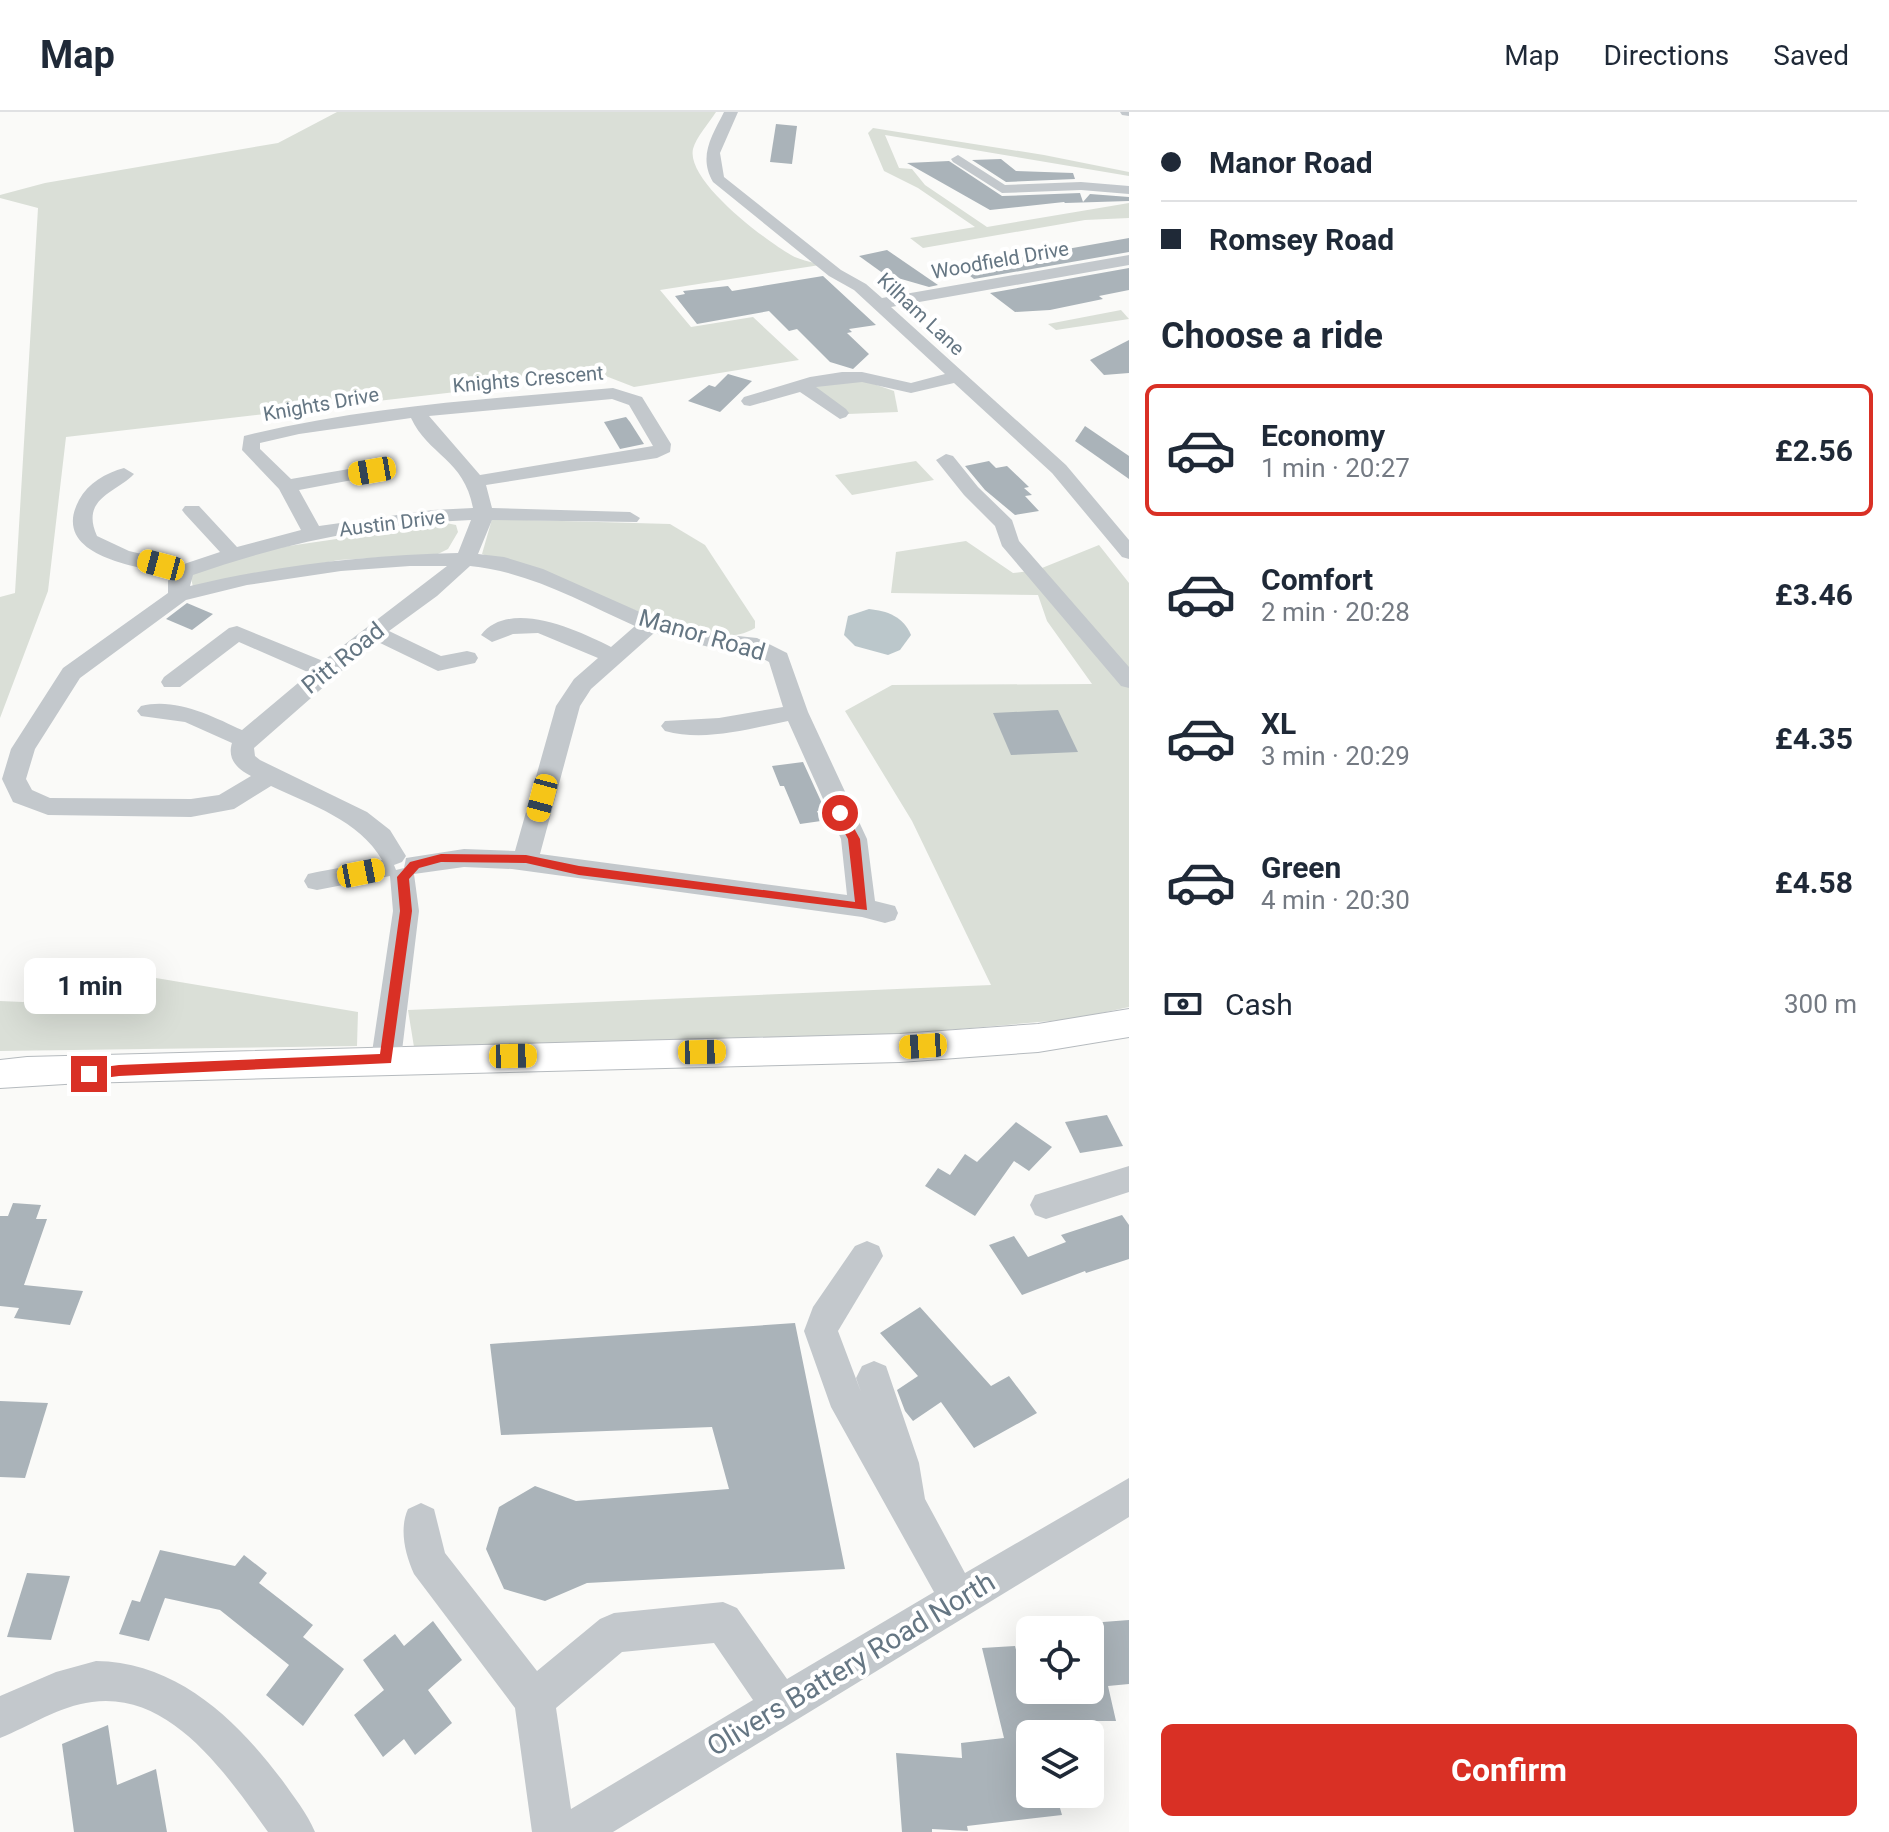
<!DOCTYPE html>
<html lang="en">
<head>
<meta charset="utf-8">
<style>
  :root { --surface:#fff; --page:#f6f6f7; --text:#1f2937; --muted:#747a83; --line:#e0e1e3; --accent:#d93025 }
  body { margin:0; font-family:Roboto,sans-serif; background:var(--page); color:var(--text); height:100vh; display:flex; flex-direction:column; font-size:30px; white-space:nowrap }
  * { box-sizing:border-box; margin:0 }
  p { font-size:26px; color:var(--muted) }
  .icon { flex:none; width:44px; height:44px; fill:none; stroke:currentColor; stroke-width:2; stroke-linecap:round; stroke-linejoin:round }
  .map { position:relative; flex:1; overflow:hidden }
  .details { display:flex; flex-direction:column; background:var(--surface); width:760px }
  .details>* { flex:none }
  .hud { display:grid; align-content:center; height:176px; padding:0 32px; background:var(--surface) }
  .fabs { position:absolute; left:1016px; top:1504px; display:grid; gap:16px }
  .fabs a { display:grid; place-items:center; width:88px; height:88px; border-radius:12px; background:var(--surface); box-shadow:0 8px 32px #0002; font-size:40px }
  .end { position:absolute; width:36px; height:36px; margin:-18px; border:10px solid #d93025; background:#fff; box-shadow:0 0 0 4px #fff }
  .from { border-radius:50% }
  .bubble { position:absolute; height:56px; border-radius:12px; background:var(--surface); box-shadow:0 8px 32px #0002; font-size:26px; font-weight:700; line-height:56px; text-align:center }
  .car { position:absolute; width:24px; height:48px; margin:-24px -12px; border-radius:10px; box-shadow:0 0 6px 2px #0007; background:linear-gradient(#f5c518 24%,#345 0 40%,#f5c518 0 76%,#345 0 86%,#f5c518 0) }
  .hud b { display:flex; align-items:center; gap:28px; height:76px; font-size:30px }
  .hud b+b { border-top:2px solid var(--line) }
  .hud i { width:20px; height:20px; background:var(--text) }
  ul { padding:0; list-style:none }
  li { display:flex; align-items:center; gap:24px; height:132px; margin:0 16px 12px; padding:0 16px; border:4px solid transparent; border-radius:12px }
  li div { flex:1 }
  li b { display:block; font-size:30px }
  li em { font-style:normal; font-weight:700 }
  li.current { border-color:var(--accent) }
  li>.icon { width:72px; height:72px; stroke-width:1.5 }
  h2 { padding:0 32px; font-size:36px; line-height:96px }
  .pay { display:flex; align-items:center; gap:20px; height:88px; padding:0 32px; font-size:30px }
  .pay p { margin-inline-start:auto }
  .primary-button { display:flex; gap:16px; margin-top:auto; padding:16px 32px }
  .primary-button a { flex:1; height:92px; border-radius:12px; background:var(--accent); color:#fff; font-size:32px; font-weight:700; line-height:92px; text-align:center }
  header { display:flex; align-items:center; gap:48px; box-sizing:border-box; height:112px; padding:0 40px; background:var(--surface); border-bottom:2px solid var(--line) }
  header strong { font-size:38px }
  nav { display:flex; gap:44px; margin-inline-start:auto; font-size:28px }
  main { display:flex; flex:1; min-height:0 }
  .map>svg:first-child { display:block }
  .green { fill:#dadfd7 }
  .water { fill:#bbc7cb }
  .building { fill:#aab3b9 }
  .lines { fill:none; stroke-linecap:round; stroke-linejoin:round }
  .major-casing { stroke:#b5babe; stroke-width:2 }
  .minor { fill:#c3c8cc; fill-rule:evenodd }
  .major { fill:#fff; fill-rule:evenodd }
  .route { fill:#d93025 }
  .labels { text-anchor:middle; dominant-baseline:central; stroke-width:8; stroke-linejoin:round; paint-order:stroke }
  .far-street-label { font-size:20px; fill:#657683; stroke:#fff }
  .street-label { font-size:24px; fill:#657683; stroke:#fff }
  .near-street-label { font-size:28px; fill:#657683; stroke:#fff }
</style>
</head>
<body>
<header>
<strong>Map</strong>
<nav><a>Map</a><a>Directions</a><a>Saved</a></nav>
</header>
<main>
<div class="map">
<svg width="1129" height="1720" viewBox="0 0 1129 1720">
  <rect width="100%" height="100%" fill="#fafaf8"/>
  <g class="green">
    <path d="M337 0H716C709 11 696 25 693 37 686 69 765 128 791 143 799 148 810 149 820 153L660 178 691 215 753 205 799 248 634 275 603 263 66 325 48 479 0 606V485L15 481 38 96 0 86V83L45 71 278 31Z"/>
    <polygon points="873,16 1044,43 1129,60 1129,64 885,23 899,56 912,57 925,73 987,115 1129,91 1129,106 1085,108 923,136 910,126 975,115 918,76 884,59 868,21"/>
    <polygon points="1121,198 1129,207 1056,218 1048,212"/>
    <polygon points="832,269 868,270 894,279 898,300 848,302 812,275"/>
    <polygon points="916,349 934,368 852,383 835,363"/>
    <path d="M492 407 670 412 705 433 755 509V516C734 529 708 523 686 517L482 442Z"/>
    <polygon points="446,411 456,413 458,420 448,437 438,442 339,448 193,475 190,462 275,436"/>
    <polygon points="966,429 1013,461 1037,458 1099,433 1129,471 1129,895 1074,907 891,923 414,935 408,898 991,873 912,709 845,599 892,573 1092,572 1047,509 1038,483 891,481 896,440"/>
    <polygon points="144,864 358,900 357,934 0,939 0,889 23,890"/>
  </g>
  <path class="water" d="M869 497C887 499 903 504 911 523L900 538 888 543 855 534 844 523 848 504Z"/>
  <g class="building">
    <polygon points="776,12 797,14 792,52 770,50"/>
    <polygon points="1001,47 1016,59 1073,61 1075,67 1006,70 972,48"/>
    <polygon points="949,49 1002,84 1080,81 1083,90 1090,82 1129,85 1129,89 1065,91 1064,90 990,98 907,51"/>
    <polygon points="1129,126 1129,140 974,167 960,156"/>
    <polygon points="887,138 938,173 929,175 884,162 859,144"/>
    <polygon points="1129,156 1129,178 1099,184 1103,187 1050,198 1015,200 990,181"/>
    <polygon points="823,164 876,213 849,217 852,220 847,221 869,242 853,257 830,250 797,217 789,219 769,199 697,212 675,184 685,182 683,179 728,174 732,179"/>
    <polygon points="1129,228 1129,261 1104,263 1090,248"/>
    <polygon points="728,262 752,269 720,300 688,289 709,273 715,275"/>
    <polygon points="626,305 630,310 644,332 620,337 604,310"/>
    <polygon points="1085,314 1129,344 1129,367 1075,329"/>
    <polygon points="989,349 996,356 1007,354 1029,375 1024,376 1032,383 1025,384 1039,399 1015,403 985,378 965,354"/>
    <polygon points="187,491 213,502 192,518 166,507"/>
    <polygon points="1058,598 1078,640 1011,643 993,601"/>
    <polygon points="803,650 825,698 817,699 821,709 800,712 784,674 780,674 772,654"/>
    <polygon points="1107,1003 1123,1034 1080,1041 1065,1010"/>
    <polygon points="1016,1010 1052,1035 1029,1059 1014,1049 975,1104 925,1074 938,1056 950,1063 965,1042 977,1050"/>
    <polygon points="13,1091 41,1093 36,1107 47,1107 24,1173 83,1179 70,1213 14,1206 19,1196 0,1194 0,1104 8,1104"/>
    <polygon points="1122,1103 1129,1113 1129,1147 1086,1161 1085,1159 1022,1183 989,1133 1014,1124 1028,1145 1066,1130 1061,1123"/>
    <polygon points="920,1195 991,1274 1009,1264 1037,1301 974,1336 941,1290 913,1309 905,1299 897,1278 918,1264 880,1221"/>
    <polygon points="795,1211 845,1457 587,1471 545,1489 504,1477 486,1437 499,1395 535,1374 576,1389 729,1377 712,1315 501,1323 490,1232"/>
    <polygon points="0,1289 48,1291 25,1366 0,1365"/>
    <polygon points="160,1438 235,1454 244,1443 267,1461 259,1471 313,1513 303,1525 344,1557 303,1614 266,1583 289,1553 220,1498 165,1486 149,1529 119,1522 132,1488 140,1490"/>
    <polygon points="27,1461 70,1464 51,1528 7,1525"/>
    <polygon points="1129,1508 1129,1572 1108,1574 1116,1609 1035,1609 1039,1622 1030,1622 1030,1682 1056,1682 1062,1703 967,1714 968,1719 932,1717 932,1720 902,1720 896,1641 962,1646 961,1631 1004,1626 982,1536 1015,1534 1027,1578 1090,1578 1090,1511"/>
    <polygon points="433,1509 462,1548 428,1578 452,1611 415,1643 404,1627 383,1645 354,1603 384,1578 363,1548 395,1522 404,1534"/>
    <polygon points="108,1613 117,1673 156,1657 167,1720 74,1720 62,1632"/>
  </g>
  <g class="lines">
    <g class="major-casing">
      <polygon id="major" points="1129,897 1129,925 1038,940 900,950 81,971 0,976 0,948 27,945 900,922 1038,912"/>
    </g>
    <g class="minor">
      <path d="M724 0H738L720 41 724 65 841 158 866 172 882 186 1129 143V153L891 195 1066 353 1129 428V447L1122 445 1052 361 954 271 911 281 862 270 816 275 846 297 849 301 846 305 840 307 800 280 750 294 744 293 741 289 744 285 810 265 842 260H862L911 271 945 262 854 178 829 164 713 70C698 44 712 24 724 0Z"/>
      <polygon points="1120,0 1129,0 1129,4 1122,3"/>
      <polygon points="958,43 1005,73 1081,70 1129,74 1129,82 1081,78 1002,81 953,50 951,47"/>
      <path d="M613 276 642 285 671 332 670 340 657 346 486 373 492 396 630 400 640 406 637 410 492 408 478 442 504 445 543 457 658 508 709 521 757 526 787 541 808 600 867 727 875 789 895 794 898 801 895 808 885 811 862 805 512 757 464 755 414 762 419 799 401 947 396 955 386 959 376 955 371 947 393 799 390 764 317 778 308 776 304 769 308 762 317 760 382 748C359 708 311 693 271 674L234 697 191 705 48 703 13 690 2 667 11 637 63 556 168 481V469L172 462C137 455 49 444 79 388 88 371 106 361 124 356L134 362C116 381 80 386 97 424L129 439 184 452 220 440 185 402 182 398 185 394H199L237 435 301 418 279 377 242 338 244 324C365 294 490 287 613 276ZM612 287 629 293 653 334 480 363 429 304ZM411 306C428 343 464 347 473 396L433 398 319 414 299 378 379 363 382 359 379 355 372 353 291 367 260 337V331L299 322ZM471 408 458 441C367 443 278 453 190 474L193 463C283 431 376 412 471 408ZM410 454H447L323 549 237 514 229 516 164 565 161 570 164 575H180L239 530 310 561 242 618C212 604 175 585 141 594L137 599 141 604 185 610 232 631C227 647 237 657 251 664L219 683 191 687 50 686 32 678 26 667 35 637 80 566 186 488 247 473 341 459ZM470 454C530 460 581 490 635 514L611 535C579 519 510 486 481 523L492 530 513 522 538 521 598 546 574 567 556 594 515 739 464 737 406 746 404 756 396 758 394 753 402 750 406 744 390 718 367 700 260 648 255 644 254 636 376 529 438 559 475 551 478 546 475 541 467 539 441 544 389 519 437 484ZM654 521 709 535 744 537 769 550 783 595 719 606 665 609 661 614 665 619C705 630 748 617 788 609L841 727 847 783 540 742 580 594 591 577Z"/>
      <polygon points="946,342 953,344 978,375 1012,408 1019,429 1129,555 1129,576 1121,574 1002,434 995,414 964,383 936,348"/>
      <polygon points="1129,1054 1129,1080 1046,1107 1035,1103 1030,1093 1035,1083"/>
      <path d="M867 1129 879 1134 883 1144 838 1219 861 1280 856 1266 862 1254 874 1249 886 1254 919 1351 925 1387 965 1461 1129 1366V1405L613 1720H532L515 1596 414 1462C405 1442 399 1417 408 1397L421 1391 434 1397 445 1441 537 1559 600 1507 614 1501 723 1490 737 1496 787 1567 934 1480 831 1295 804 1219 813 1195 855 1134ZM714 1531 753 1588 571 1697 556 1596 622 1540Z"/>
      <path d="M96 1549C177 1550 237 1608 282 1668 294 1685 307 1701 315 1720H268C228 1665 172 1579 92 1590 59 1594 30 1614 0 1626V1584L56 1560Z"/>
    </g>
    <use href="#major" class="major"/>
  </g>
  <polygon class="route" points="840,697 844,698 860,727 867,798 579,763 526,751 441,750 419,756 409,767 412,799 391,951 119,964 89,968 82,962 89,957 119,953 380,942 400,799 397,765 410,750 441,742 526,743 579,754 855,790 848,727 834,701"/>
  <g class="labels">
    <g class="far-street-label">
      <text transform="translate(1000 148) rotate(-10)">Woodfield Drive</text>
      <text transform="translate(921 202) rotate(43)">Kilham Lane</text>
      <text transform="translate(528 267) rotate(-5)">Knights Crescent</text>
      <text transform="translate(321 292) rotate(-10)">Knights Drive</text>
      <text transform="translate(392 411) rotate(-7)">Austin Drive</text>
    </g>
    <g class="street-label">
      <text transform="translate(702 523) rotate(16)">Manor Road</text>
      <text transform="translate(343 546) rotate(-39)">Pitt Road</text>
    </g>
    <g class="near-street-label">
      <text transform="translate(851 1552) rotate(-31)">Olivers Battery Road North</text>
    </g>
  </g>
</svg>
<div class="fabs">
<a><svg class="icon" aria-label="locate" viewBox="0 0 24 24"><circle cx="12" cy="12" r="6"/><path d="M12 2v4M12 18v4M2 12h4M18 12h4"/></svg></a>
<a><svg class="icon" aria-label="layers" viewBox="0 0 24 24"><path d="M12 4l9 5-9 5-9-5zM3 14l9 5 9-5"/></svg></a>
</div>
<i class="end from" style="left:840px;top:701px"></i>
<i class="end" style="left:89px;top:962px"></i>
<div class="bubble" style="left:24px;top:846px;width:132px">1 min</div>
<i class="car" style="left:372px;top:359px;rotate:260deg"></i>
<i class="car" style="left:161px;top:453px;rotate:285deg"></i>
<i class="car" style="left:542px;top:686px;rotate:195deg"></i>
<i class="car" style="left:361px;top:761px;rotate:79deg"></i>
<i class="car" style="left:923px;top:934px;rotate:266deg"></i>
<i class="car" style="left:702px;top:940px;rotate:89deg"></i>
<i class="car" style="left:513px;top:944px;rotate:89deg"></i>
</div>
<section class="details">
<div class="hud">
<b><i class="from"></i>Manor Road</b>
<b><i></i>Romsey Road</b>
</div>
<h2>Choose a ride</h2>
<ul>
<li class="current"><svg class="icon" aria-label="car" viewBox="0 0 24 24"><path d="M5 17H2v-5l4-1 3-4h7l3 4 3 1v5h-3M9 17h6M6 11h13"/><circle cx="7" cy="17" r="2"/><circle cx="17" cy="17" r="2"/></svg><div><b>Economy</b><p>1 min · 20:27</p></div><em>£2.56</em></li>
<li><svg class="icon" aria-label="car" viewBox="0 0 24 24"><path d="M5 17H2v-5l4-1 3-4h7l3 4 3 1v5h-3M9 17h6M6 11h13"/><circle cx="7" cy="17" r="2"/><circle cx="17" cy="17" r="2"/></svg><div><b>Comfort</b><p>2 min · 20:28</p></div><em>£3.46</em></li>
<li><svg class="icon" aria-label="car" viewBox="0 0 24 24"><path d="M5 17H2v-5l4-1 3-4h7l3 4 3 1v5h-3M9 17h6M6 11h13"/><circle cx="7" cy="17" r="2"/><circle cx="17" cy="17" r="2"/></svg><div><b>XL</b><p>3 min · 20:29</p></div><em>£4.35</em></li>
<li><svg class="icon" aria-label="car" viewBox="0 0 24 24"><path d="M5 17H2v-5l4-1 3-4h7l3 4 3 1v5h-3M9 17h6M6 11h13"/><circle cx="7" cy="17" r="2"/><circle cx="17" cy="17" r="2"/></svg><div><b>Green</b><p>4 min · 20:30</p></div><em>£4.58</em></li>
</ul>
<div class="pay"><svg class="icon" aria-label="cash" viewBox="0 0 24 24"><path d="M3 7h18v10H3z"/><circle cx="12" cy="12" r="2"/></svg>Cash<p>300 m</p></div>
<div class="primary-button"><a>Confirm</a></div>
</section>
</main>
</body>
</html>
